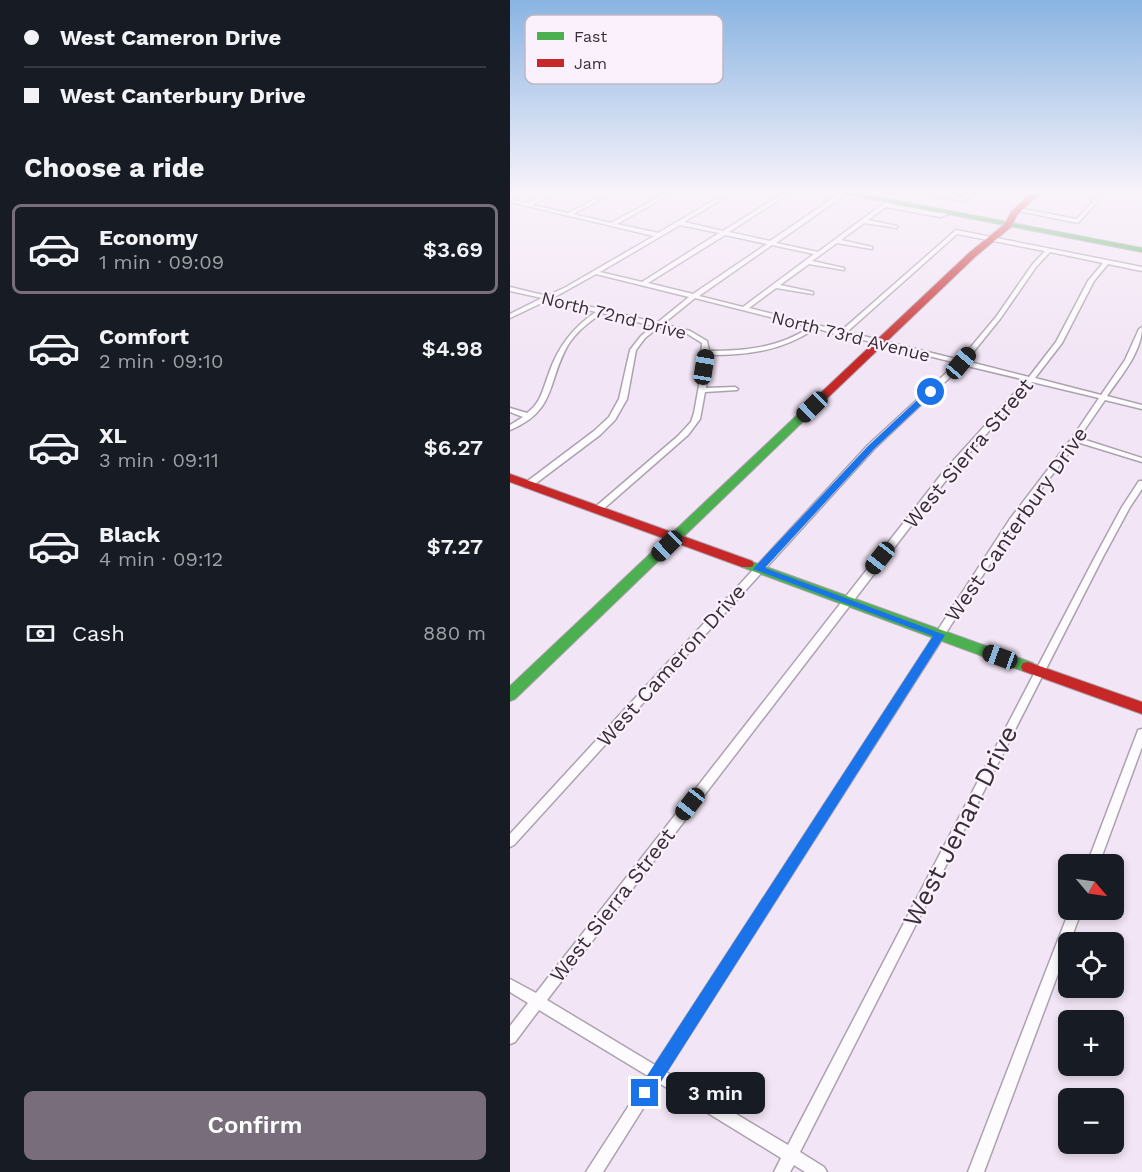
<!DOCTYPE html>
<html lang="en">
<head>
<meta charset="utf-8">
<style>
  :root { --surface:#171b24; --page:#20242c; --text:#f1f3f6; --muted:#9ea1a6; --line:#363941; --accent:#786e7b }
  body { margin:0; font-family:"Work Sans",sans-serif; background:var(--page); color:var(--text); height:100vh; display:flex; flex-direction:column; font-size:22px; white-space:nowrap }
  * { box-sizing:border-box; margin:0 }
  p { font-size:20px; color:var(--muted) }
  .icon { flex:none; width:33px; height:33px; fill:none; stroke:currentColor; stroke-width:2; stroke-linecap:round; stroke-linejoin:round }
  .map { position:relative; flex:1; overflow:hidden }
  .details { display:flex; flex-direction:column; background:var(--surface); width:510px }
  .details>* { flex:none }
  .hud { display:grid; align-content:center; height:132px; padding:0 24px; background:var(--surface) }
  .needle { width:39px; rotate:119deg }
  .controls { position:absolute; left:548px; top:854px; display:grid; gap:12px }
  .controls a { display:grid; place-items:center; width:66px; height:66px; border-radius:9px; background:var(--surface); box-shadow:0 3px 9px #0003; font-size:30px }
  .end { position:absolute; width:27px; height:27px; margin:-14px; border:8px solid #1a73e8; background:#fff; box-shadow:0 0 0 3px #fff }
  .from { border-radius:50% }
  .bubble { position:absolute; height:42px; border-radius:9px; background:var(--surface); box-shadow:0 3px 9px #0003; font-size:20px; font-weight:600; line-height:42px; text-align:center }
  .car { position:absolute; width:18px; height:36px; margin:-18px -9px; border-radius:8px; box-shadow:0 0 4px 2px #0007; background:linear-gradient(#222 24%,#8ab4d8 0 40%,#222 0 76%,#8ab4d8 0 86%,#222 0) }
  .hud b { display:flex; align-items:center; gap:21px; height:57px; font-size:22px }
  .hud b+b { border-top:2px solid var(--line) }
  .hud i { width:15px; height:15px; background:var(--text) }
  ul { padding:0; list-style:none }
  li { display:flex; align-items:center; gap:18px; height:90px; margin:0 12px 9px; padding:0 12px; border:3px solid transparent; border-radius:9px }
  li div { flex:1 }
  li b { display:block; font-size:22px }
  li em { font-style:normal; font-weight:600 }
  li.current { border-color:var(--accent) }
  li>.icon { width:54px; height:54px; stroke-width:1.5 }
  h2 { padding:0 24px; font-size:27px; line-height:72px }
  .pay { display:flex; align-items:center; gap:15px; height:66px; padding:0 24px; font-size:22px }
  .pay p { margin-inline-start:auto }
  .action { display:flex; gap:12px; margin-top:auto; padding:12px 24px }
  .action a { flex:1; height:69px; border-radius:9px; background:var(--accent); color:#fff; font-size:24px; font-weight:600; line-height:69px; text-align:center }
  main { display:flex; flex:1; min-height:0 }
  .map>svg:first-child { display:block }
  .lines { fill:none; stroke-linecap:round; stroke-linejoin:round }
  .street-casing { stroke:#aca2af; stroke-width:3 }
  .fast-casing { stroke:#aca2af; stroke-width:2 }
  .jam-casing { stroke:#aca2af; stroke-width:2 }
  .street { fill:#fdfbfe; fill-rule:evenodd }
  .fast { fill:#4caf50; fill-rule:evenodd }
  .jam { fill:#c62828; fill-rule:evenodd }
  .route { fill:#1a73e8 }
  .labels { text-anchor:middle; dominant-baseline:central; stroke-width:4.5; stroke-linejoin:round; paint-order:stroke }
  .far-street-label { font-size:18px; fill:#372e39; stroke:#fbf1fd }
  .street-label { font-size:21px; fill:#372e39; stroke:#fbf1fd }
  .near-street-label { font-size:26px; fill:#372e39; stroke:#fbf1fd }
  .key { fill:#fbf1fd; stroke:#c0b6c2; stroke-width:1.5 }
  .key-label { font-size:16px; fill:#372e39 }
</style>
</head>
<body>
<main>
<section class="details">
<div class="hud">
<b><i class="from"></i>West Cameron Drive</b>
<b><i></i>West Canterbury Drive</b>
</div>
<h2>Choose a ride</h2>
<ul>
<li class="current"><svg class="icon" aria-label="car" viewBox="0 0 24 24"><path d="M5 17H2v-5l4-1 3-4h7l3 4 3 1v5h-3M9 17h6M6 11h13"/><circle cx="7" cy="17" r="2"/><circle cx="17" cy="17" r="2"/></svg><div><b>Economy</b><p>1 min · 09:09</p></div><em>$3.69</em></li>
<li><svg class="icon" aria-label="car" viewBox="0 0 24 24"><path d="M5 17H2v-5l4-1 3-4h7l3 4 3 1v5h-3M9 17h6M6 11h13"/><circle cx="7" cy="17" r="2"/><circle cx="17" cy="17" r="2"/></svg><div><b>Comfort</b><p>2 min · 09:10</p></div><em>$4.98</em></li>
<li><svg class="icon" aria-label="car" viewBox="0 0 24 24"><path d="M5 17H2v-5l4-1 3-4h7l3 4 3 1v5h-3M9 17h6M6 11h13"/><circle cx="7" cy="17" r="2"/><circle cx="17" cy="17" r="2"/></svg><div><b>XL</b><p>3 min · 09:11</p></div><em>$6.27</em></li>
<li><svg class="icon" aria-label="car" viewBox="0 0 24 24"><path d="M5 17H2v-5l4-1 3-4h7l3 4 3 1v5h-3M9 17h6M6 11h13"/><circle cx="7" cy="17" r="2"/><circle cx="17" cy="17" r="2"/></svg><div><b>Black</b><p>4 min · 09:12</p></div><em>$7.27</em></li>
</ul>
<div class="pay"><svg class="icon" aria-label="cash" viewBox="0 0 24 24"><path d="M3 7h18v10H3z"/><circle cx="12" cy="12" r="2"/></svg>Cash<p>880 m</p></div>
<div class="action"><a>Confirm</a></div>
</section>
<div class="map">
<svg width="632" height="1172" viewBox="0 0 632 1172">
  <rect width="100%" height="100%" fill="#f2e5f5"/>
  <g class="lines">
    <g class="street-casing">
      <g id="street">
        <path d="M40 192H46L22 205 58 213 99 192H105L63 214 101 223 158 192H164L107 224 148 233 218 192H224L174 222 213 231 275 192H281L219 232 260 241 332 192H336V194L266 243 308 252 377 201 381 202 379 204 430 213 439 212V214L430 217 376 207 358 220 387 226V228L354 223 331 240 362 247V249L327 243 302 261 334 268V270L299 264 270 285 303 292V294L266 288 239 308 331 331 446 230 632 267V271L598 264 584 281 552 343 525 378 591 395 615 360 629 329 632 327C632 352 611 376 597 396L632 405V409L595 400 569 438 632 458V462L567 442 508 520 156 1072 278 1145 585 557 612 507 629 481H632V489L620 507 593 557 290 1152 314 1167 317 1172H295L284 1165 280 1172H264L271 1158 149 1083 93 1172H76L138 1076 29 1010 5 1042 0 1044V1026L18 1003 0 992V979L26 993 434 471 516 380 453 365 364 449 4 845 0 847V834L358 445 447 363 333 335 331 336 306 328C272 351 239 355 199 355L196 388 225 387 228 389 227 390 195 392 190 419 178 435 90 512H84L83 510 84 508 168 436 181 422 184 413 190 380 192 343 176 333 149 327 135 338 126 350 117 399 105 420 90 435 21 487H15L14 485 15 483 84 431 99 417 109 399 120 350 131 336 143 326 92 313C79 322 67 331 58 345 37 381 47 411 0 430V425L13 417 0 412V408L17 413C31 403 33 389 39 373 48 347 63 327 86 312L38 300 0 318V314L32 298 0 291V287L37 296 56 287 144 236 0 202V200L17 203ZM170 225 209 233 132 282 90 272ZM447 234 535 251 522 265 486 317 450 360 337 332ZM215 235 257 244 183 294 138 283ZM262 245 304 254 233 307 189 296ZM540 252 593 263 578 281 546 342 519 377 456 361 490 319 526 267ZM86 274 179 297 147 323 96 310 93 308 90 309 43 298ZM185 298 300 327C269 348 235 351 199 351L197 341 180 331 153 324ZM522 382 589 398 562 438 500 519 145 1065 37 1000 440 475Z"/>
        <polygon points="408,192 419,192 453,198 460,192 465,192 454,201"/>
        <polygon points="591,192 596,192 568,223 504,210 507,208 567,219"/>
        <polygon points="632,729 632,747 589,864 577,864 627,733 628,730"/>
        <polygon points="560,909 572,909 560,942 558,942 558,947 474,1172 458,1172"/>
      </g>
    </g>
    <g class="fast-casing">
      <g id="fast">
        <polygon points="325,192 342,192 632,248 632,252"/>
        <polygon points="304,402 308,403 308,407 5,699 0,701 0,686 300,403"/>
        <polygon points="237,560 523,663 525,667 523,671 513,671 232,567 230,564"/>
      </g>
    </g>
    <g class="jam-casing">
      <g id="jam">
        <polygon points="523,192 531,192 507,215 501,227 466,256 308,407 300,407 300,403 460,252 495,224 501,212"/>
        <polygon points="0,474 242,561 244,564 242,567 232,567 0,482"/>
        <polygon points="518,662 632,702 632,714 513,671 511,667 513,663"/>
      </g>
    </g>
    <use href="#street" class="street"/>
    <use href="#fast" class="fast"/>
    <use href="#jam" class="jam"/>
  </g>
  <linearGradient id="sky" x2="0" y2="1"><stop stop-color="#89b4e2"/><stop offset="0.54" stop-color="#f9f3fa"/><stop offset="1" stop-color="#f9f3fa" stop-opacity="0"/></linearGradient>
  <rect width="632" height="356" fill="url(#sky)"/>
  <polygon class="route" points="418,390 425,392 364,449 255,568 435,635 140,1099 135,1101 129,1099 127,1093 129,1088 423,636 243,569 358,446"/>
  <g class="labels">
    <g class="far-street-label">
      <text transform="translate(104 315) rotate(14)">North 72nd Drive</text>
      <text transform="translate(341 336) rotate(14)">North 73rd Avenue</text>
    </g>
    <g class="street-label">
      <text transform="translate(458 453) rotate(-50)">West Sierra Street</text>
      <text transform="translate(506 524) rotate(-55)">West Canterbury Drive</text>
      <text transform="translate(161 665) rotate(-48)">West Cameron Drive</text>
      <text transform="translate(102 905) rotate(-52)">West Sierra Street</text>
    </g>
    <g class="near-street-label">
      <text transform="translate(450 826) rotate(-63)">West Jenan Drive</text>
    </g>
  </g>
  <rect x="15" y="15" width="198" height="69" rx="9" class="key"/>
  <rect x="27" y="32" width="27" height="8" fill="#4caf50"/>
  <rect x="27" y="59" width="27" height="8" fill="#c62828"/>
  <g class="key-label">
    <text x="64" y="42">Fast</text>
    <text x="64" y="69">Jam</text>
  </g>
</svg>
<div class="controls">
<a><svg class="needle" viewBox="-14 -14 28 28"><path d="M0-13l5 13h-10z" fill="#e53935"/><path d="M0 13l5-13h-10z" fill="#9ea1a6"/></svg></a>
<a><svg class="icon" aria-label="locate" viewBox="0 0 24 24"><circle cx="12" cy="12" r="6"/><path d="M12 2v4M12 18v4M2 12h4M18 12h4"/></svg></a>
<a>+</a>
<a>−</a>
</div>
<i class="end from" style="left:421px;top:392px"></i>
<i class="end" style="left:135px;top:1093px"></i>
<div class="bubble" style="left:156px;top:1072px;width:99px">3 min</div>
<i class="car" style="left:451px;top:363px;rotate:40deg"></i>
<i class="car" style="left:194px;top:367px;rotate:9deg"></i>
<i class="car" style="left:302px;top:407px;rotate:226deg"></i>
<i class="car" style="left:157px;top:546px;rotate:226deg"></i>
<i class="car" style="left:370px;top:558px;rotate:218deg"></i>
<i class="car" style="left:490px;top:657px;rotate:290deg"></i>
<i class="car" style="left:180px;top:804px;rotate:218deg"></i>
</div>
</main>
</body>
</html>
